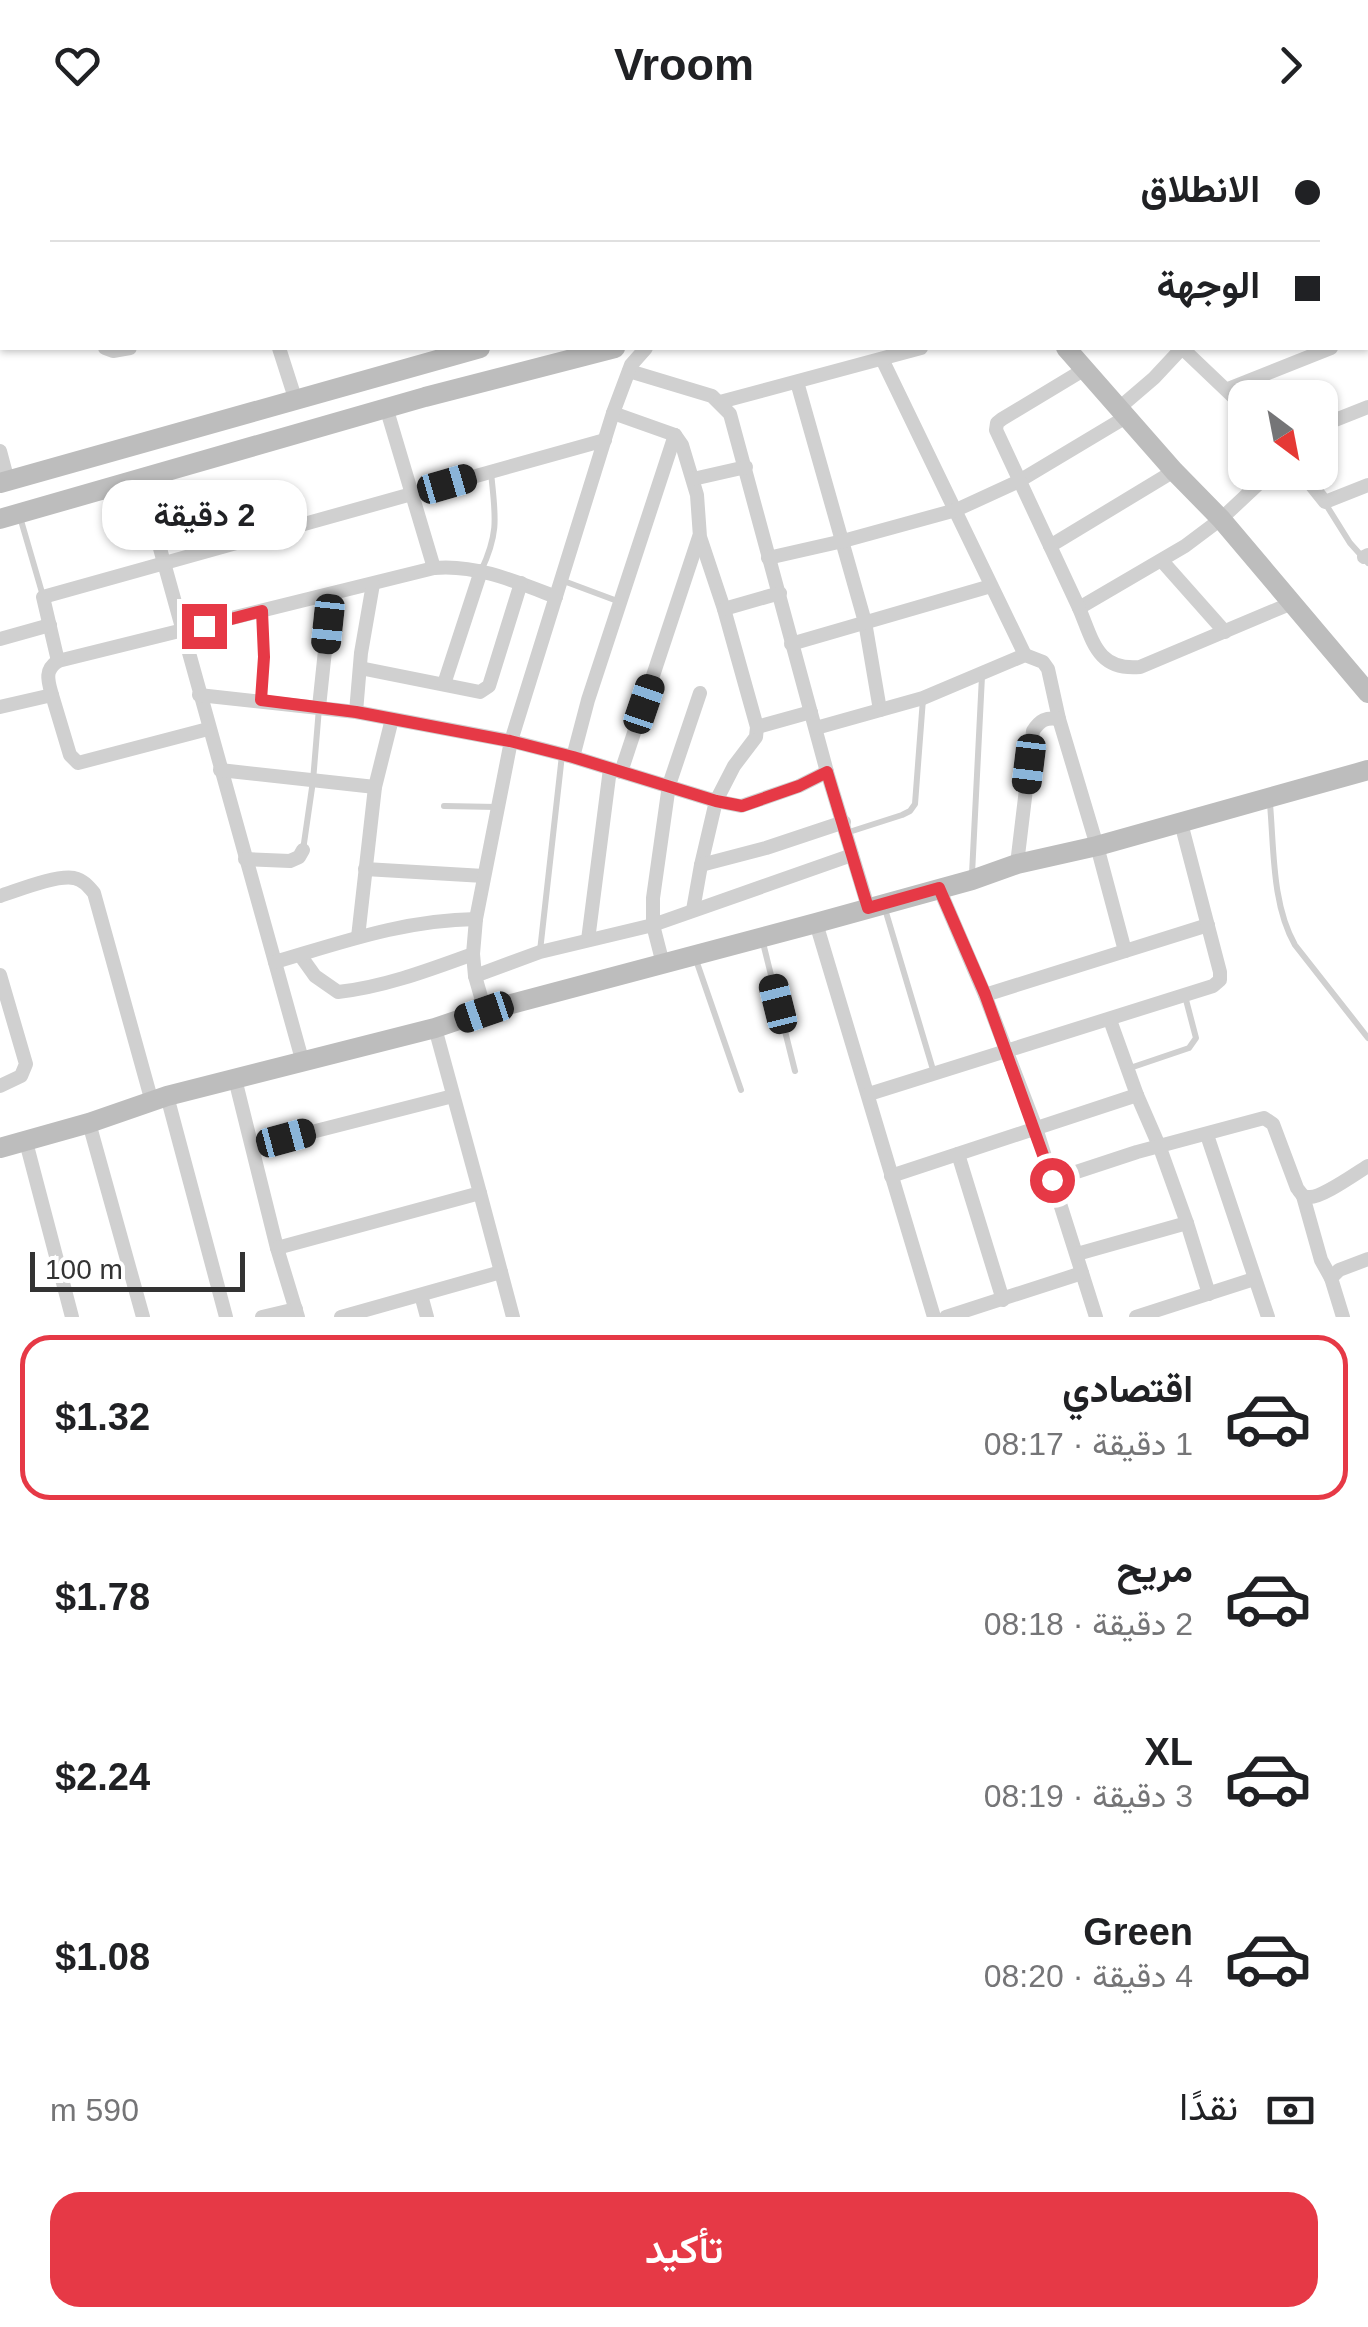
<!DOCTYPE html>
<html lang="ar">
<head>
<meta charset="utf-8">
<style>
  :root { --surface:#fff; --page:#f2f2f2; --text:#202124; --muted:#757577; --line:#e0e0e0; --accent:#e63946 }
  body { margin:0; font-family:Helvetica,Vazirmatn,sans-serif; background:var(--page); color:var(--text); direction:rtl; height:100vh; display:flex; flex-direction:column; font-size:38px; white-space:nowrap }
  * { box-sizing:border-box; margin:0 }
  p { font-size:32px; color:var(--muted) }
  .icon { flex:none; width:55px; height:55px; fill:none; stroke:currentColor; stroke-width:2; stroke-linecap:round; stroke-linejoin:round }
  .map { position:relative; height:1187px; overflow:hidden; direction:ltr }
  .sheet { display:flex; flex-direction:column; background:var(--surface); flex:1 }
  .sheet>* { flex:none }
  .top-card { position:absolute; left:0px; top:0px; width:1370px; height:220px; box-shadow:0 2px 8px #0004; direction:rtl; display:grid; align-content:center; height:220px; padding:0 50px; background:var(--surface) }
  .needle { width:65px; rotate:148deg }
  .fabs { position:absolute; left:1228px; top:250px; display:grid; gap:20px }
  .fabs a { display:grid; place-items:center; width:110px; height:110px; border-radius:20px; background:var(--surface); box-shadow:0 2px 8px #0004; font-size:50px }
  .scale { position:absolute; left:30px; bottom:25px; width:215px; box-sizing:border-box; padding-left:10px; border:5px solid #333; border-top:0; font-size:28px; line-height:35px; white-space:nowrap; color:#333; -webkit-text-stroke:8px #fff; paint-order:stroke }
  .end { position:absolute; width:45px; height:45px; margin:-22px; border:12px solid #e63946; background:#fff; box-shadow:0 0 0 5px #fff }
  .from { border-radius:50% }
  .bubble { position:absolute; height:70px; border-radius:30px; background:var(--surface); box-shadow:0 2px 8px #0004; font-size:32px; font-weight:600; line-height:70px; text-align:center; direction:rtl }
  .car { position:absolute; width:30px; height:60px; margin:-30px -15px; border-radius:12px; box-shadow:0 0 8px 2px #0007; background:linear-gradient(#222 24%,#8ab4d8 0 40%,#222 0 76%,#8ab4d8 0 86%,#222 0) }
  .top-card b { display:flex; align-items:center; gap:35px; height:95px; font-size:38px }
  .top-card b+b { border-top:2px solid var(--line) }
  .top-card i { width:25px; height:25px; background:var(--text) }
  ul { padding:18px 0 0; list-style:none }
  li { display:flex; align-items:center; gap:30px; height:165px; margin:0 20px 15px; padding:0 30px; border:5px solid transparent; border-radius:30px }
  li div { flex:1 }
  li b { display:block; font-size:38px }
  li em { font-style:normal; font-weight:600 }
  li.active { border-color:var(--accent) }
  li>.icon { width:90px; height:90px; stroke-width:1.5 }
  .pay { display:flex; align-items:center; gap:25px; height:110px; padding:0 50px; font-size:38px }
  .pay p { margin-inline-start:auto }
  .primary-button { display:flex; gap:20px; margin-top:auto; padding:20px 50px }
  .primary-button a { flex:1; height:115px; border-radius:30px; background:var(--accent); color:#fff; font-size:40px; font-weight:600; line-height:115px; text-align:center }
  header { display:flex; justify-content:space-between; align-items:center; height:130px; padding:0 50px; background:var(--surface); font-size:45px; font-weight:600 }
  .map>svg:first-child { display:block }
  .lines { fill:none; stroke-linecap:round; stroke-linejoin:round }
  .lane { stroke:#d0d0d0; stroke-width:6 }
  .street { stroke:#d0d0d0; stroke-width:14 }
  .secondary { stroke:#bdbdbd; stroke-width:20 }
  .route { stroke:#e63946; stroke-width:12 }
</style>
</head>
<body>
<header><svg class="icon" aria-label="forward" viewBox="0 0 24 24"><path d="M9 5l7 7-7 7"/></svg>Vroom<svg class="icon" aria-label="heart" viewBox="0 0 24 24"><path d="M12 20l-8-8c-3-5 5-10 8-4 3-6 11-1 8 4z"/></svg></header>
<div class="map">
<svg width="1368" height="1187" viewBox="0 0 1368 1187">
  <rect width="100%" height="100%" fill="#fff"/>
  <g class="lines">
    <g class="lane">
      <polyline points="1325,373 1350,413 1368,433"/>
      <polyline points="20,387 43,466"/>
      <path d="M481 441C500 401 495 385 491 342"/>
      <polyline points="561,450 620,472"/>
      <polyline points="261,570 264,527 263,483"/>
      <path d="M1270 674C1274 719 1272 775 1295 815L1368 908"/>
      <polyline points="444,676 497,677"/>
      <polyline points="846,703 902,685 910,681 915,674 923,569"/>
      <polyline points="303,720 313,651 319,578"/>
      <polyline points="972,744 982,546"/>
      <polyline points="885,779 934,943"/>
      <polyline points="762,809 795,941"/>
      <polyline points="540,821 562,625"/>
      <polyline points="695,827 741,960"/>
      <polyline points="1130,938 1189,918 1196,908 1185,866"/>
    </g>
    <g class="street">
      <polyline points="50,0 51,2"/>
      <polyline points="145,0 146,2"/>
      <polyline points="395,0 397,2"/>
      <polyline points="1019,0 1020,2"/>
      <polyline points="1225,0 1227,2"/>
      <polyline points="75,2 87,0"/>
      <polyline points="221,2 245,2"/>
      <polyline points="266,2 289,0"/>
      <polyline points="517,2 520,0"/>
      <polyline points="699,2 700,0"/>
      <polyline points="945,2 948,0"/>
      <polyline points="0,22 2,22"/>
      <polyline points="0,72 2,82"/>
      <polyline points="1368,139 1368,140"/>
      <polyline points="0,155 2,155"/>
      <polyline points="105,218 113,221 130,218"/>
      <polyline points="279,218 296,271"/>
      <polyline points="1182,218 1245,278"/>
      <polyline points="882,229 1025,525"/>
      <polyline points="629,241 712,266 730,284 827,642 868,777"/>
      <polyline points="797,252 865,492 880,580"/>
      <polyline points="1228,259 1331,218"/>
      <polyline points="720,272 921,218"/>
      <polyline points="386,277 434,438"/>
      <polyline points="1119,278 1154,248 1182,218"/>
      <polyline points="613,283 675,305 682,315 697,365 700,407 724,479 757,597 756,607 734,636 716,671 701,735 693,780"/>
      <polyline points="1320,296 1368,277"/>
      <polyline points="0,321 8,351"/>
      <path d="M1271 342 1221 389 1185 416 1079 478C1093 511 1097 541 1140 537L1292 473"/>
      <polyline points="1301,342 1325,372 1368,355"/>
      <polyline points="693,349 746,337"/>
      <polyline points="141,350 303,933"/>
      <polyline points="1050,416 1174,341"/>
      <polyline points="1364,427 1368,425"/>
      <polyline points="768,428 843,411 956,380 1019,351 1126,287"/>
      <polyline points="1162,431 1225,502"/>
      <path d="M556 467C517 452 476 434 434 438L58 531 43 467 605 310"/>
      <polyline points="1079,478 996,300 997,293 1002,289 1085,239"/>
      <polyline points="724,479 780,463"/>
      <polyline points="0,509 50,495"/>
      <polyline points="791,514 991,456"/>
      <polyline points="360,538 480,562 489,556 521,453"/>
      <polyline points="444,554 481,441"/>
      <path d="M52 565C48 551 44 540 58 531"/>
      <polyline points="199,565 356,582 511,611 573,627 716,671 741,676 799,656 827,642"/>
      <polyline points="0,577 52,565 70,625 78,633 208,599"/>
      <polyline points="319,577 331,464"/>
      <polyline points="356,582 361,523 373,454"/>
      <polyline points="757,597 811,582"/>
      <polyline points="816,598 923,568 1025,525 1043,532 1048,539 1059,589 1097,716 1125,821"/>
      <polyline points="573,627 588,570 675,305"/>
      <polyline points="220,640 375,657"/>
      <polyline points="621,642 699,407"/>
      <polyline points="245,729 290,731 299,727 303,720"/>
      <path d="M1017 734 1033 601C1040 590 1046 587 1059 589"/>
      <polyline points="701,735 766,718 844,692"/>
      <polyline points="365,739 484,746"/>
      <polyline points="939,758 985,865 1036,998 1096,1187"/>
      <path d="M0 766C19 760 55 745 74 748 83 750 88 756 94 763L152 972"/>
      <polyline points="816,793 934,1187"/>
      <polyline points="358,807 375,657 392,589"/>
      <polyline points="588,810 610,639"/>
      <path d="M300 825 315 846 338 862C384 857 429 840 473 824"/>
      <path d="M275 832C343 812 404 790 476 789"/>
      <polyline points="663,834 653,795 653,768 669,655 700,563"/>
      <polyline points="0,845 26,934 21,946 0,956"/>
      <polyline points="475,846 540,822 653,795 852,725"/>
      <polyline points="985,865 1208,795"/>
      <polyline points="485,881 475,846 473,824 476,789 511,611 613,283 631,235 646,218"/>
      <polyline points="1110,890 1137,965 1160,1018 1187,1093 1209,1164"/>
      <polyline points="235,949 277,1118 298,1187"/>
      <polyline points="869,964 1213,856 1220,850 1220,842 1181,693"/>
      <polyline points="167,966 226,1187"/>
      <polyline points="89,993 143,1187"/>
      <polyline points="1207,1005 1268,1187"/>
      <polyline points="26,1012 72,1187"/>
      <polyline points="253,1017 453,966"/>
      <polyline points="958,1024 1003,1170"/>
      <polyline points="891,1046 1137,965"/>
      <path d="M1052 1050 1137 1022 1264 988 1273 994 1297 1058C1301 1063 1302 1067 1309 1067 1322 1068 1356 1043 1368 1036"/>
      <polyline points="480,1063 513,1187"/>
      <polyline points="1303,1066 1321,1130 1331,1148"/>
      <polyline points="277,1118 480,1063 435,898"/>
      <polyline points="1077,1124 1187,1093"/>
      <polyline points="421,1165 427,1187"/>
      <polyline points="262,1187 296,1179"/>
      <polyline points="341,1187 501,1142"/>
      <polyline points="946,1187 1082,1143"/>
      <polyline points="1136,1187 1254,1149"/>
      <polyline points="1343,1187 1331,1148 1339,1140 1368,1129"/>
    </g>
    <g class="secondary">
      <polyline points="857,0 859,2"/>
      <polyline points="882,0 884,2"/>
      <polyline points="1250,2 1257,0"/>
      <polyline points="1066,218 1174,341 1221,389 1368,563"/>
      <polyline points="0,353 480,218"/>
      <polyline points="0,389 425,267 615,218"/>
      <polyline points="0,1018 89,993 167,966 435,898 485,881 816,793 972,750 1017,734 1097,716 1368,640"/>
    </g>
  </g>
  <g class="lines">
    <polyline class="route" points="204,496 262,481 264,527 261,570 356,582 510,611 573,627 716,671 742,676 799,656 827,642 868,778 939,758 985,864 1052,1050"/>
  </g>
</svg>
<div class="fabs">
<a><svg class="needle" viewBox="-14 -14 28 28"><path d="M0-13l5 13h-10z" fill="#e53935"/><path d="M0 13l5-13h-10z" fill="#757577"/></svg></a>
</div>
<div class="scale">100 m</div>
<i class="end from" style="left:1052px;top:1050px"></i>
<i class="end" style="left:204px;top:496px"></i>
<div class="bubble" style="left:102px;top:350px;width:205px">2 دقيقة</div>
<i class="car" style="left:447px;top:354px;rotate:74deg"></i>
<i class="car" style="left:328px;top:494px;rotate:186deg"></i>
<i class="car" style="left:644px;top:574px;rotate:19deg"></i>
<i class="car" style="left:1029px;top:634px;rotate:187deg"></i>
<i class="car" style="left:778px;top:874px;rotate:346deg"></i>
<i class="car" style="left:484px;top:882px;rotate:251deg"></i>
<i class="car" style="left:286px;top:1008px;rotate:75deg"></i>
<div class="top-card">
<b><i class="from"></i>الانطلاق</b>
<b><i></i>الوجهة</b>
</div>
</div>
<section class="sheet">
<ul>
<li class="active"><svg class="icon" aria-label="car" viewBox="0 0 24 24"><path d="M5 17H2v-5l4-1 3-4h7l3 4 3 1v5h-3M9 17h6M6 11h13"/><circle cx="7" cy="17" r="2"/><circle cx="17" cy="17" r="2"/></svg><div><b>اقتصادي</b><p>1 دقيقة · 08:17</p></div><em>$1.32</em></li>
<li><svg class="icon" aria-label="car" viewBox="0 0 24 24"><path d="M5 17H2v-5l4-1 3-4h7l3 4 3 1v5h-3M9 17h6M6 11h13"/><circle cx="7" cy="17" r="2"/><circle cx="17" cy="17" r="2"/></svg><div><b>مريح</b><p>2 دقيقة · 08:18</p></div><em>$1.78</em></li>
<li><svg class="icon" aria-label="car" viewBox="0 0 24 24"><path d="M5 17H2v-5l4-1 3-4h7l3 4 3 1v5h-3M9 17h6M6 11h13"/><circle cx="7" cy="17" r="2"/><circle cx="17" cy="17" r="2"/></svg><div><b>XL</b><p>3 دقيقة · 08:19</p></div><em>$2.24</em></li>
<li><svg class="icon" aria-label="car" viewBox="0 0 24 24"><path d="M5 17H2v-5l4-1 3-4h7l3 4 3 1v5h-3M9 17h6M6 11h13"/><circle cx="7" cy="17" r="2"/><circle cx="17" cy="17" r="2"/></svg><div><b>Green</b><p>4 دقيقة · 08:20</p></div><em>$1.08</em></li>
</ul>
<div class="pay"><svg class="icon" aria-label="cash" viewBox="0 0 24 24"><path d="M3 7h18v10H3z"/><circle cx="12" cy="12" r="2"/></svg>نقدًا<p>590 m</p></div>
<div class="primary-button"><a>تأكيد</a></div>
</section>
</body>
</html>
